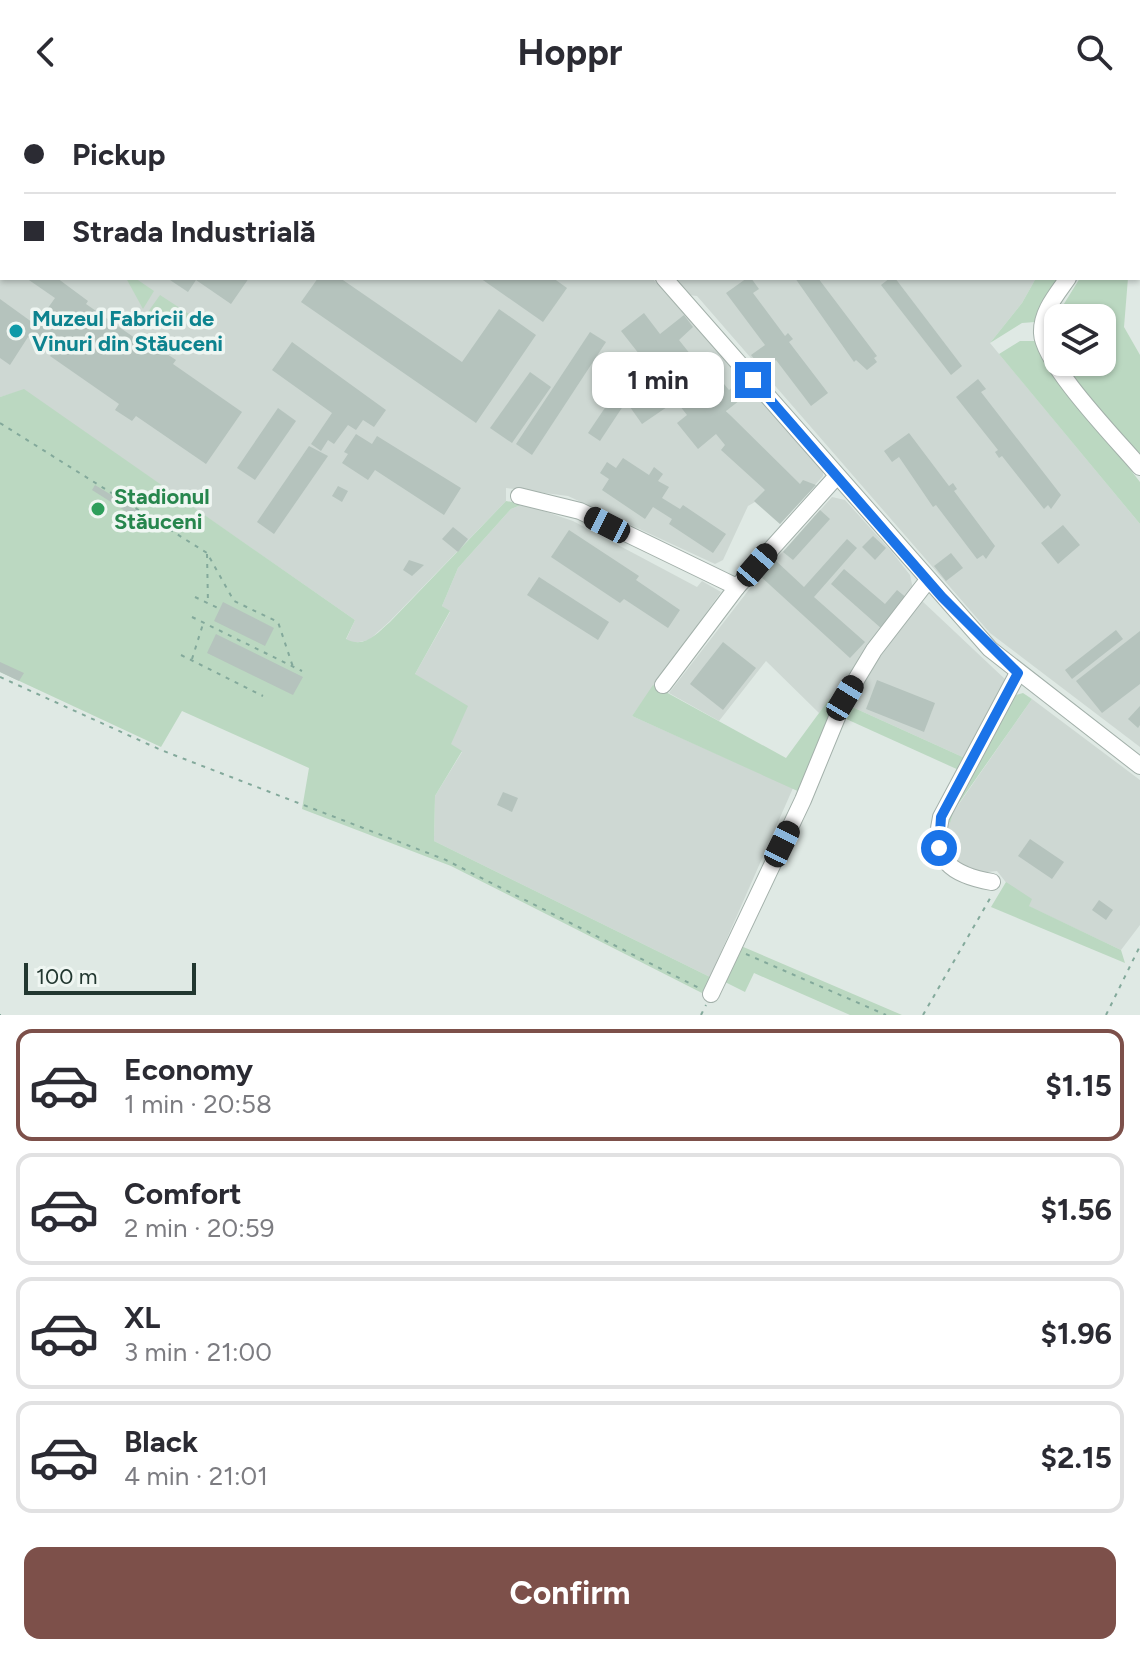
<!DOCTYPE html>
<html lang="en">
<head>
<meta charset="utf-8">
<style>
  :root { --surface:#fff; --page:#f2f2f3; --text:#2b2b33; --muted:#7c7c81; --line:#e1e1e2; --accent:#7d504a }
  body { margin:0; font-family:Figtree,sans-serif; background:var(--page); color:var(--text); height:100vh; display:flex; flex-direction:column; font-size:30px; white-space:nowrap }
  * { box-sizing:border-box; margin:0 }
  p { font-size:26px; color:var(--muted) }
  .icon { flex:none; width:44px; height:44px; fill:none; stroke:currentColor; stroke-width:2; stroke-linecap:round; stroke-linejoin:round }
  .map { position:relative; height:911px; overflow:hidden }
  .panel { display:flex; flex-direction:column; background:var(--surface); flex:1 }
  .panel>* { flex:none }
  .guide { position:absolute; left:0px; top:0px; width:1140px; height:176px; box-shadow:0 2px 6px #0004; display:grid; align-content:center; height:176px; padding:0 24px; background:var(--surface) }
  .fabs { position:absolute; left:1044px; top:200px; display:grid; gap:16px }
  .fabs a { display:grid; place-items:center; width:72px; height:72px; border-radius:16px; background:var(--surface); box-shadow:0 2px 6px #0004; font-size:40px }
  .scale { position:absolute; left:24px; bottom:20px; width:172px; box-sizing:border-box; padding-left:8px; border:4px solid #223730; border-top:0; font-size:22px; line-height:28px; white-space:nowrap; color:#223730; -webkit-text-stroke:6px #eff6f2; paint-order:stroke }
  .end { position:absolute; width:36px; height:36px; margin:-18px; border:10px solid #1a73e8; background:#fff; box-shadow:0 0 0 4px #fff }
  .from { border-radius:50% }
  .bubble { position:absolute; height:56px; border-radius:16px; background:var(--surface); box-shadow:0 2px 6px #0004; font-size:26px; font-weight:700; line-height:56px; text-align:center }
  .car { position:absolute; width:24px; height:48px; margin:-24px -12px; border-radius:10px; box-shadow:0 0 6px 2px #0007; background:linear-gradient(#222 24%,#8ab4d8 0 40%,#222 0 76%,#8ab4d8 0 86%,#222 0) }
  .guide b { display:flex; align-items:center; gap:28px; height:76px; font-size:30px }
  .guide b+b { border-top:2px solid var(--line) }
  .guide i { width:20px; height:20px; background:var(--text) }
  ul { padding:14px 0 0; list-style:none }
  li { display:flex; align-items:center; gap:24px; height:112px; margin:0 16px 12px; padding:0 8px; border:4px solid var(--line); border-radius:16px }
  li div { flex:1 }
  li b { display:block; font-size:30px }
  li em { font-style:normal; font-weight:700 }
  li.current { border-color:var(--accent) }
  li>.icon { width:72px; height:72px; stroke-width:1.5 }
  .button { display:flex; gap:16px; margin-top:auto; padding:16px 24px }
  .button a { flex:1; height:92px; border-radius:16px; background:var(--accent); color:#fff; font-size:32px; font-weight:700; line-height:92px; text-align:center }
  header { display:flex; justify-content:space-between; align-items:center; height:104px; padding:0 24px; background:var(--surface); font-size:36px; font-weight:700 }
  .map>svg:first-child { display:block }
  .built { fill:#ced8d3; fill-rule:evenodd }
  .green { fill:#bbd8c1 }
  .building { fill:#b5c3bd }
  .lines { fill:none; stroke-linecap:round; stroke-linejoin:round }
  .minor-casing { stroke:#a3b0aa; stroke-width:18 }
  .path { stroke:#83a99b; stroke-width:2; stroke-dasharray:4 6; stroke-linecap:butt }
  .minor { stroke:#fff; stroke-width:16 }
  .route { stroke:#1a73e8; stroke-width:10 }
  .culture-dot { fill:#0f9aa8; stroke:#eff6f2; stroke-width:3 }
  .leisure-dot { fill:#2e9e5b; stroke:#eff6f2; stroke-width:3 }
  .labels { text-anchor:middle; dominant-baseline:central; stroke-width:7; stroke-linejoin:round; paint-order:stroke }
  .culture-label { font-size:22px; font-weight:bold; fill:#0d838f; stroke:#eff6f2; text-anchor:start }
  .leisure-label { font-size:22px; font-weight:bold; fill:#27864d; stroke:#eff6f2; text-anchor:start }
</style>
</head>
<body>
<header><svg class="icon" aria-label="back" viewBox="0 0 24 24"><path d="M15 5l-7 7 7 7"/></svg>Hoppr<svg class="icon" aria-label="search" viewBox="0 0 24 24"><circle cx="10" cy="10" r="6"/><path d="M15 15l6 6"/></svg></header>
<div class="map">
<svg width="1140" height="911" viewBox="0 0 1140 911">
  <rect width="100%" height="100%" fill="#dfe9e4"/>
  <g class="built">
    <polygon points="189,0 483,0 188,2"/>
    <polygon points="543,0 1120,0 544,2"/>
    <path d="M0 133 2 174H652L823 365V372L780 420 755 398 748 402 723 456 715 460 568 392 506 384V397L390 517 369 536 354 539 346 536 355 516 24 286 0 293ZM713 290 742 326 695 304Z"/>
    <polygon points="674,174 1036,174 1022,199 990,239 1140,420 1140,643 990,529 697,192 689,191"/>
    <polygon points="832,393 845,396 892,448 910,471 913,485 819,609 766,557 719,617 669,589 751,483"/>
    <polygon points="523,400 573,417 697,483 702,477 721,488 632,612 793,684 710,873 434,737 435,692 462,648 450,640 415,570 450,508 442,502 458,464 511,405"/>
    <polygon points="921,496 1007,577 967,655 850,602 848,598"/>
    <polygon points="1032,595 1140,676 1140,821 1121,846 1028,802 1031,795 1012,786 997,767 978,769 948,753 943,734 954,707"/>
  </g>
  <g class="green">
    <polygon points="126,174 135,174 154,187 143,205"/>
    <polygon points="1036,174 1061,174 1035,218 1022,219 990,239 1022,199"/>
    <polygon points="1080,174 1128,174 1124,223 1140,251 1140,356 1060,258 1102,258 1102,214 1058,214 1058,231 1052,233 1049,224"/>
    <polygon points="160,191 189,210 185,218 148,208"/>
    <polygon points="1020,237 1036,237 1042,252 1140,378 1140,420 999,250"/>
    <path d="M24 285 355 516 346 535C365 545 377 529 390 518L506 397 523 400 511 405 458 464 442 502 450 507 415 570 468 602 451 640 462 647 435 692 434 737 710 873 702 889 451 762 302 705 309 664 182 607 161 643 0 568V293Z"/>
    <polygon points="653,581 786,654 830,594 832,605 802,689 632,612"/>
    <polygon points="1023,589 1032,595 954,706 950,719 946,713 1013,592"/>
    <polygon points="850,602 967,655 961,667 844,614"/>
    <polygon points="1006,778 1032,795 1029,802 1121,846 1125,859 991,803"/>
    <polygon points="741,842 902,911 850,911 754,869 745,888 725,878"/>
  </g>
  <g class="building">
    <polygon points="26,174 57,174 88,197 86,200 155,248 158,244 176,256 173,260 242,308 206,360 136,312 132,317 115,306 119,300 50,252 52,249 28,233 10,261 0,254 0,195 36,221 55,194"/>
    <polygon points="167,174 249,174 231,200 196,176 188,188"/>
    <polygon points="318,174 340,174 462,258 499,205 536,231 476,319 301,198"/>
    <polygon points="480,174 553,174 567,184 543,218"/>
    <polygon points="747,174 751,174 759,185 753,189 785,232 788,229 793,235 789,238 828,289 811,302 776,256 763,266 751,251 765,241 726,189"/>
    <polygon points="795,174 818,174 877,252 874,254 877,258 867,266 856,256 854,258"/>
    <polygon points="890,174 895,174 962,262 951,271 881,181"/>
    <polygon points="644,209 660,230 684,211 693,223 679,236 718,285 724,280 729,286 744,274 753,286 726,307 800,380 803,376 816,381 780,420 754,397 765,386 721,346 725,341 716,330 698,345 677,319 687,311 621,227"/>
    <polygon points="590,228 606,238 532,351 516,340"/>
    <polygon points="292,238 386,306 374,323 363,316 356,326 348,321 334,340 328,336 321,347 311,340 332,309 272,266"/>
    <polygon points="530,268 551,283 512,339 490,324"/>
    <polygon points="978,275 986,285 981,288 1061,391 1051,405 1048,401 1044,405 1002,352 999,354 995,348 998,346 956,293"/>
    <polygon points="623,277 635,284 600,337 588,329"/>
    <polygon points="654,285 667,303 642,320 630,303"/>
    <polygon points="278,304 296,317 255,376 237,364"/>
    <polygon points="909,329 949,382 953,379 957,385 954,387 995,442 986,455 983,451 977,455 936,401 933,403 899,353 892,358 884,347"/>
    <polygon points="356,330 372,340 377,332 461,384 444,411 375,366 368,376 342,359 348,350 344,348"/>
    <polygon points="309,342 328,352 274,430 257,418"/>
    <polygon points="623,354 649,371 654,363 663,370 658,377 669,383 662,394 680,405 683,401 726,430 713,449 669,420 672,415 653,403 645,415 602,386 609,375 600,369 607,358 616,364"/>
    <polygon points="95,381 146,412 141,417 92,386"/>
    <polygon points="338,382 348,387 342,398 332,392"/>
    <polygon points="820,406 830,415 793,456 783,448"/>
    <polygon points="1063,421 1080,441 1058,460 1041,439"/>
    <polygon points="453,423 468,435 458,448 442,435"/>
    <polygon points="569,426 639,472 636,476 680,506 668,524 624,495 620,499 551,453"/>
    <polygon points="873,432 886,444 875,456 862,443"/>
    <polygon points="847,435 857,444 814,493 865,538 850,554 760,472 775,456 804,483"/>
    <polygon points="951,449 963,464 946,477 934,462"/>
    <polygon points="409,456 424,461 412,472 403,466"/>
    <polygon points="844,465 885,500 897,486 908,495 882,525 831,480"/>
    <polygon points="539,473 609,518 598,536 527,491"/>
    <polygon points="223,498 274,524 265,542 214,517"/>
    <polygon points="1116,526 1123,535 1072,575 1065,566"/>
    <polygon points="1140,527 1140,580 1102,609 1076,577"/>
    <polygon points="216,530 303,573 293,591 207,549"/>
    <polygon points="723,538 756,564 723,606 690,580"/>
    <polygon points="0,558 24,569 19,577 0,568"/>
    <polygon points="877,576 935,599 924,628 866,605"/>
    <polygon points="1140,602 1140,621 1138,624 1128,615"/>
    <polygon points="503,688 518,694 512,708 497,701"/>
    <polygon points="1030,735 1064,758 1052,775 1018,752"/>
    <polygon points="1099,796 1113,806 1106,816 1092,806"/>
  </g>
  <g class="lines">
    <g class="minor-casing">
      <g id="minor">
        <polyline points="518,0 519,2"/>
        <polyline points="166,2 167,0"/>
        <polyline points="1129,2 1129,0"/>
        <polyline points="0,128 2,127"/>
        <polyline points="664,174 990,545 1140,662"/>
        <path d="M1068 174C1057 190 1041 208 1042 229 1043 260 1118 337 1140 363"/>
        <polyline points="519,392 580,407 737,483"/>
        <polyline points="663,581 737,483 836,373"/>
        <path d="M992 778C952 771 931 757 941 713L1018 569"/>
        <polyline points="711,890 803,696 845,594 874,546 928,476"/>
      </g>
    </g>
    <g class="path">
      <polyline points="146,0 149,2"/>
      <polyline points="0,2 2,3"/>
      <polyline points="112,2 113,0"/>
      <polyline points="0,23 2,22"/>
      <polyline points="1138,55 1140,55"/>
      <polyline points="0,319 207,449 234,497 278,518 293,563"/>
      <polyline points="207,450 208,500"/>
      <polyline points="195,493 220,505"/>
      <polyline points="192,513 302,567"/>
      <polyline points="181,551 263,592"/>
      <polyline points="192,555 203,520"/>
      <polyline points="0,573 161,646 446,756 699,884"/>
      <polyline points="746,850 886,911"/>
      <polyline points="0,911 1,911"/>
      <polyline points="701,911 706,901"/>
      <polyline points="923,911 992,791"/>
      <polyline points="1106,911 1140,842"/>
    </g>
    <use href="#minor" class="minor"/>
  </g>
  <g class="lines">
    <polyline class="route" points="753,276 942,493 1018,569 941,713 939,744"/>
  </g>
  <circle class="culture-dot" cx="16" cy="227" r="8"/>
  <circle class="leisure-dot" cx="98" cy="405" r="8"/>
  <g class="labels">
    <g class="culture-label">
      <text x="32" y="214">Muzeul Fabricii de<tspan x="32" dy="25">Vinuri din Stăuceni</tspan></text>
    </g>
    <g class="leisure-label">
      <text x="114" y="392">Stadionul<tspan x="114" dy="25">Stăuceni</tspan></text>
    </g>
  </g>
</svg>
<div class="fabs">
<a><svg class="icon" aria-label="layers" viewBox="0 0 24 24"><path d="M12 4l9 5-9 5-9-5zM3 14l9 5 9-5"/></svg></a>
</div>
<div class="scale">100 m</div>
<i class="end from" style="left:939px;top:744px"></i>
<i class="end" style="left:753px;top:276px"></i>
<div class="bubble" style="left:592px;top:248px;width:132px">1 min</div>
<i class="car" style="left:607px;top:421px;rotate:297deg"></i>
<i class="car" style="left:757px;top:461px;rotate:41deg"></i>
<i class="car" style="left:845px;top:594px;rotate:31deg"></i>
<i class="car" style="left:782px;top:740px;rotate:26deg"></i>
<div class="guide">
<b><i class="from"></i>Pickup</b>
<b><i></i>Strada Industrială</b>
</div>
</div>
<section class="panel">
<ul>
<li class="current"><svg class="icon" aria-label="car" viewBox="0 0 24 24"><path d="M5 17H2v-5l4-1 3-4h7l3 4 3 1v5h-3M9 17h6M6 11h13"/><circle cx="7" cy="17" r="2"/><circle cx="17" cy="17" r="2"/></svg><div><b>Economy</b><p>1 min · 20:58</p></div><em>$1.15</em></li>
<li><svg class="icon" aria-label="car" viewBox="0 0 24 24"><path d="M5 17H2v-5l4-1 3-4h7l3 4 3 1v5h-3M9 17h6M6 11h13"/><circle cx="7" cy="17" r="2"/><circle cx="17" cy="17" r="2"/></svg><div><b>Comfort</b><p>2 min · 20:59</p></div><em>$1.56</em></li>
<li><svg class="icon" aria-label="car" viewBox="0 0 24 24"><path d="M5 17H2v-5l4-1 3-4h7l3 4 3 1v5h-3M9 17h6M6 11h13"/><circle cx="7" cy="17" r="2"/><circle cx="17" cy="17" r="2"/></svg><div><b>XL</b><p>3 min · 21:00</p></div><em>$1.96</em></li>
<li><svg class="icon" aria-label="car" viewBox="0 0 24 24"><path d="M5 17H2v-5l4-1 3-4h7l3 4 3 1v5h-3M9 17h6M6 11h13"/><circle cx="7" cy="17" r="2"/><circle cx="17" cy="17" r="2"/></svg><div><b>Black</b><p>4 min · 21:01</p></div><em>$2.15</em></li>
</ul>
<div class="button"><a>Confirm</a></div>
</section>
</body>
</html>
